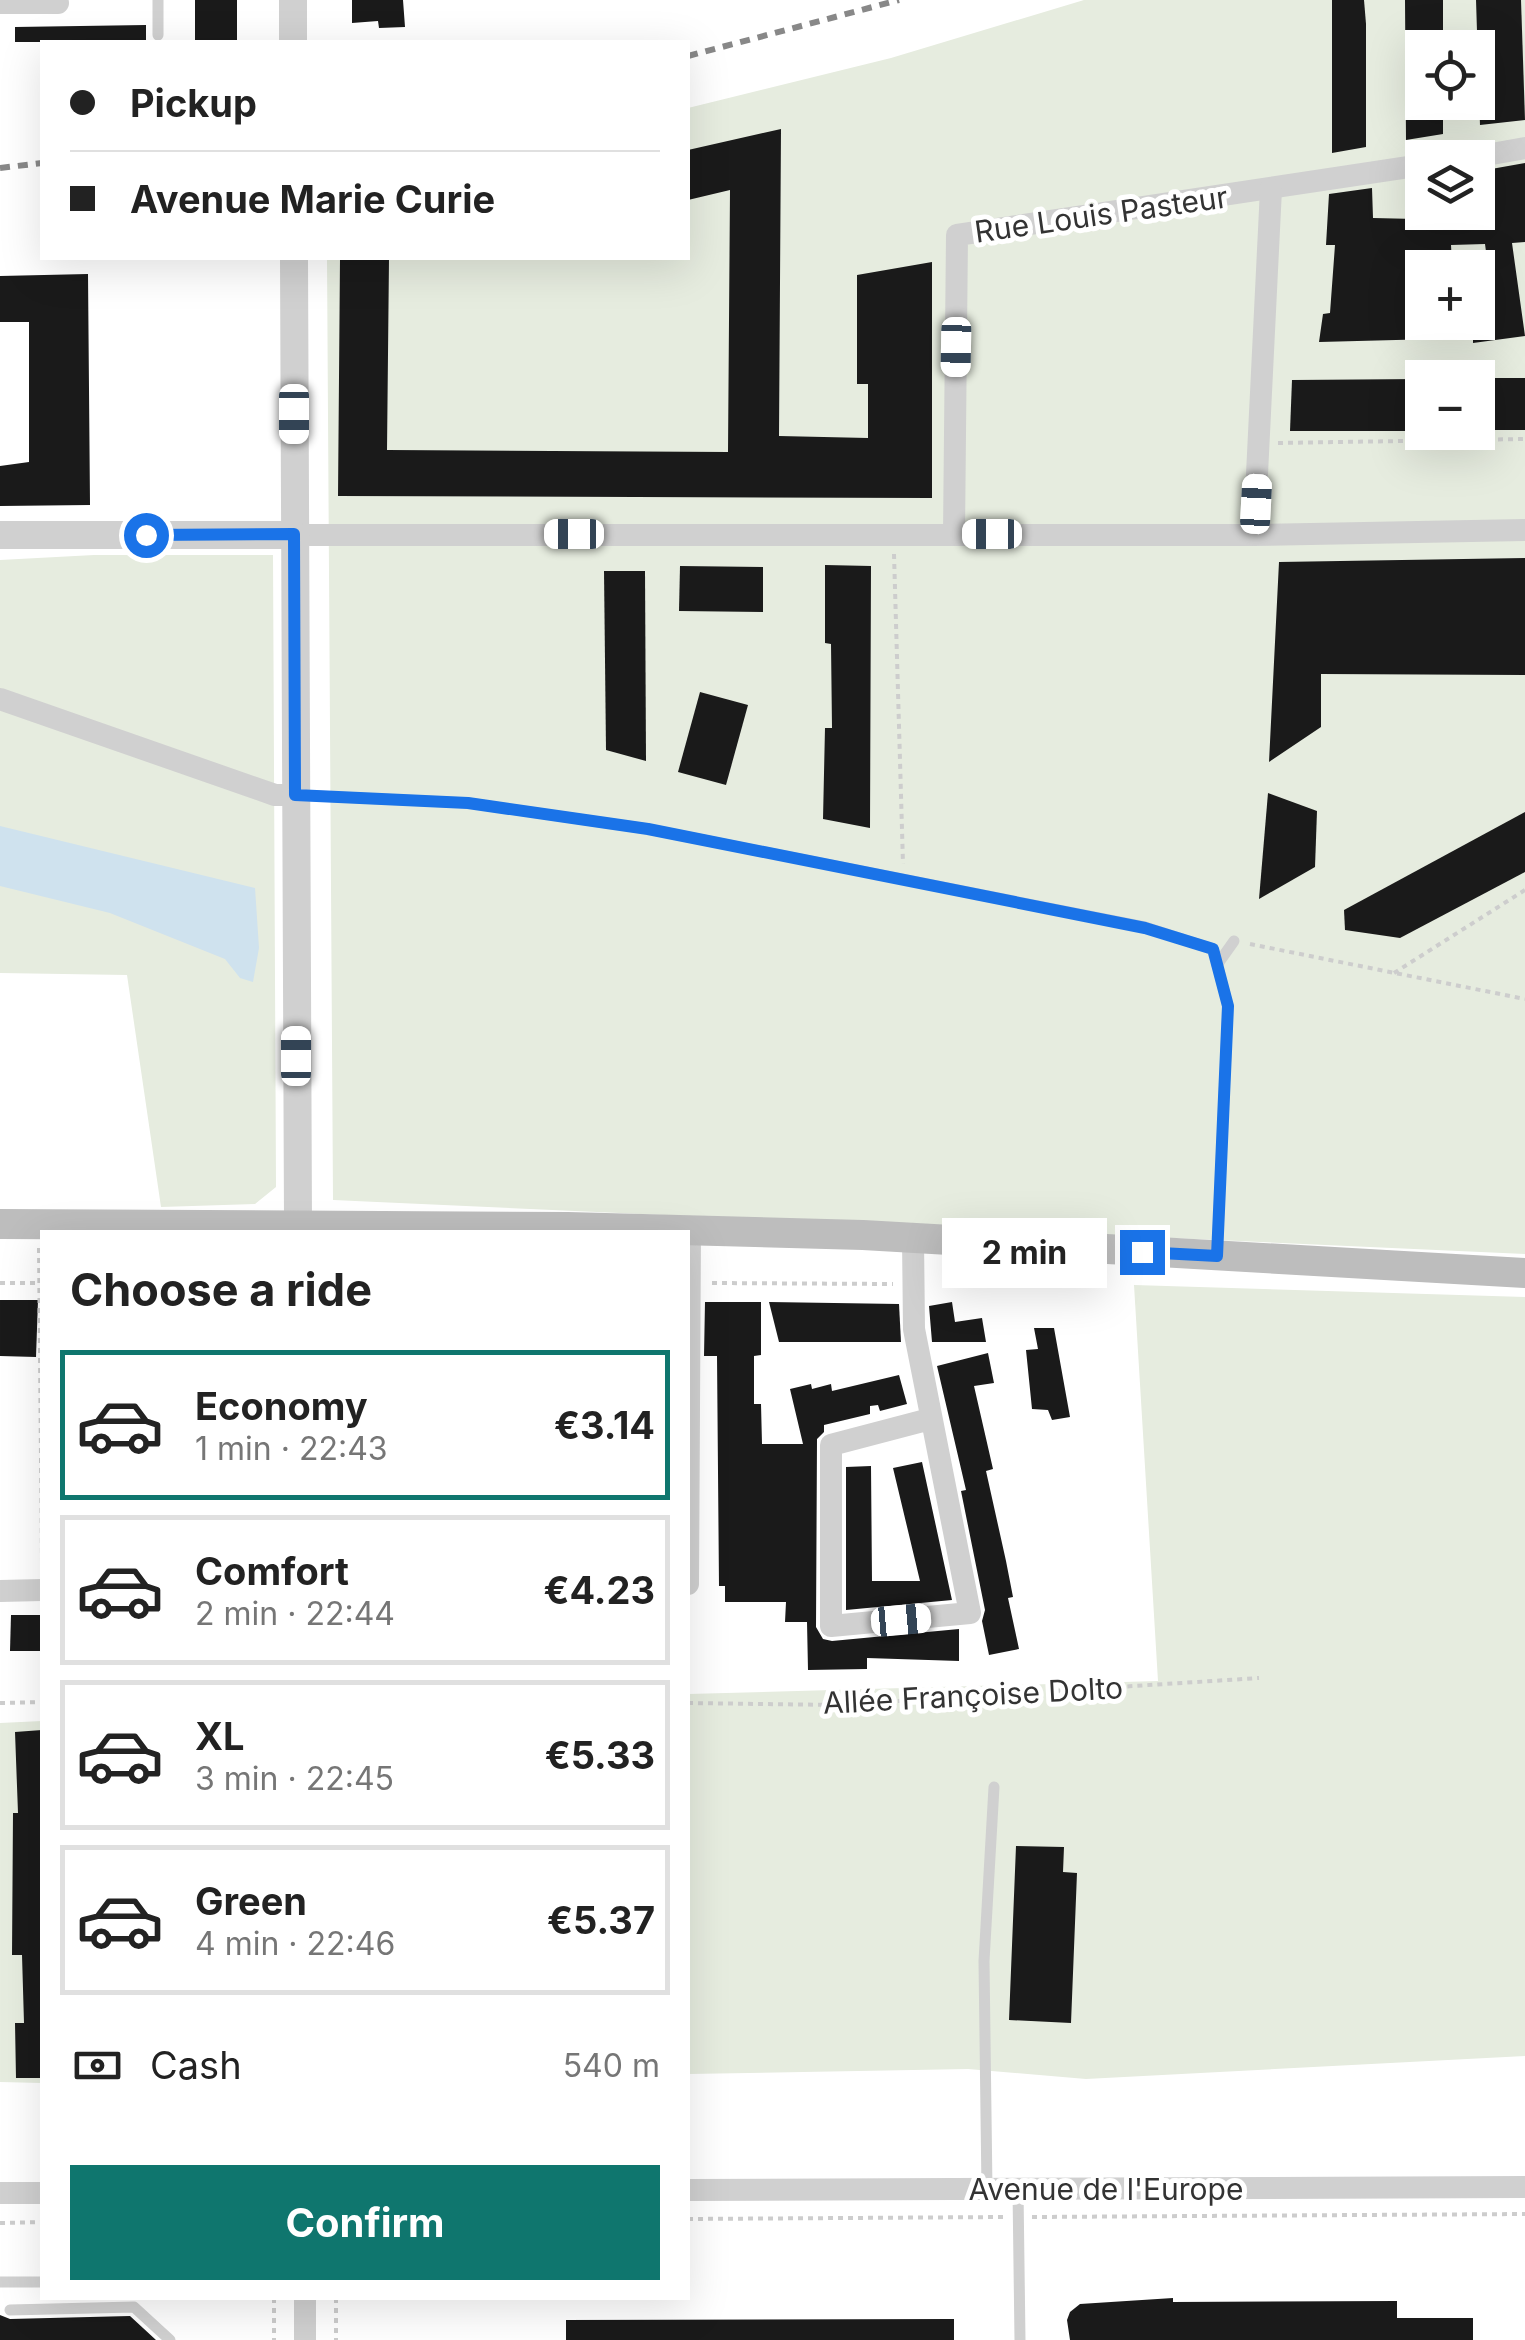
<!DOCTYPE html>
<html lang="en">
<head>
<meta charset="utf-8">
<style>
  :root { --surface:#fff; --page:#f6f6f6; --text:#222; --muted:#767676; --line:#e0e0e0; --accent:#0f766e }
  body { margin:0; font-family:Inter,sans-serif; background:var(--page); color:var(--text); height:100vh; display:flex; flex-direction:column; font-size:38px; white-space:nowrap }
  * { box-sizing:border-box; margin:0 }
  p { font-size:32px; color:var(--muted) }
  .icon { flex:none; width:55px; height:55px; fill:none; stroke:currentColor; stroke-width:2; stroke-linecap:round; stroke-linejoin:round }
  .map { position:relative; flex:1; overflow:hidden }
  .panel { position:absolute; left:40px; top:1230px; width:650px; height:1070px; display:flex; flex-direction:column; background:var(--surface); border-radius:0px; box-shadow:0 10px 40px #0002 }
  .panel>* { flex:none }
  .guide { position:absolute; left:40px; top:40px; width:650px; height:220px; border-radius:0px; box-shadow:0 10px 40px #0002; display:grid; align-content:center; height:220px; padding:0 30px; background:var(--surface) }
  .buttons { position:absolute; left:1405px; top:30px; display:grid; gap:20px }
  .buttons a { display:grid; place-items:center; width:90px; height:90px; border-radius:0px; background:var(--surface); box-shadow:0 10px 40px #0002; font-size:50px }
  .end { position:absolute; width:45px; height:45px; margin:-22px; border:12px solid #1a73e8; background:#fff; box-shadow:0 0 0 5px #fff }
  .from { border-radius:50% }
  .bubble { position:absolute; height:70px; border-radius:0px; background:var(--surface); box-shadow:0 10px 40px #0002; font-size:32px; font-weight:700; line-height:70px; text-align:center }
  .car { position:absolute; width:30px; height:60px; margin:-30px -15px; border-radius:12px; box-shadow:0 0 8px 2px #0007; background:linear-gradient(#fff 24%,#345 0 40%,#fff 0 76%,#345 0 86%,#fff 0) }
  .guide b { display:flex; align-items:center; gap:35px; height:95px; font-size:38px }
  .guide b+b { border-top:2px solid var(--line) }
  .guide i { width:25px; height:25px; background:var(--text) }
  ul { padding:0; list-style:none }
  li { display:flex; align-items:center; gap:30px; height:150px; margin:0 20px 15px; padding:0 10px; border:5px solid var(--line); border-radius:0px }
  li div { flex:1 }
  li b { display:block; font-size:38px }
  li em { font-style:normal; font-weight:700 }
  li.current { border-color:var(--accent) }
  li>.icon { width:90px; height:90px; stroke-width:1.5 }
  h2 { padding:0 30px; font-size:45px; line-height:120px }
  .pay { display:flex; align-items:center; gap:25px; height:110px; padding:0 30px; font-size:38px }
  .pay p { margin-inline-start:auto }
  .primary-button { display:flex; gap:20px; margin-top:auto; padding:20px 30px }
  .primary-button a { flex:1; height:115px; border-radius:0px; background:var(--accent); color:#fff; font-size:40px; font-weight:700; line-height:115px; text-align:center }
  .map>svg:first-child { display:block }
  .green { fill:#e6ecdf; fill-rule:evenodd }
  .water { fill:#cfe2ee }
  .building { fill:#1a1a1a; fill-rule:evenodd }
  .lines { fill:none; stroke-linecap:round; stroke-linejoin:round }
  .path { stroke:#cdcdcd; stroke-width:4; stroke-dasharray:5 5; stroke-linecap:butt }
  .service { stroke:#d0d0d0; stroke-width:11 }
  .minor { stroke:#d0d0d0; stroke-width:22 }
  .tertiary { stroke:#d0d0d0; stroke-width:28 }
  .secondary { stroke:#bdbdbd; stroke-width:30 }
  .rail { stroke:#888; stroke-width:6; stroke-dasharray:10 8; stroke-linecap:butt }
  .route { stroke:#1a73e8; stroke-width:12 }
  .labels { text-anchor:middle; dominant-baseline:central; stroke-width:10; stroke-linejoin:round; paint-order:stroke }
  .street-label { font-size:30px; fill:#333; stroke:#fff }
</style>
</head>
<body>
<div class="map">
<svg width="1525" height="2340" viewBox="0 0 1525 2340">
  <rect width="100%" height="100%" fill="#fff"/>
  <g class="green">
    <path d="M1084 0H1525V1254L333 1200 327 258H688V108L891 58ZM1422 48H1478V102H1422ZM1422 158H1478V212H1422ZM1422 268H1478V322H1422ZM1422 378H1478V432H1422Z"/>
    <polygon points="94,555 273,555 276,1187 255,1204 161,1207 127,975 0,973 0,560"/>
    <polygon points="1134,1285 1525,1297 1525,2056 1086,2079 968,2069 688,2074 688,1694 1158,1681"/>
    <polygon points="42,1721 42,2083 0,2082 0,1723"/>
  </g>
  <polygon class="water" points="0,826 255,888 259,948 253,982 240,978 225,959 110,913 0,886"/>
  <g class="building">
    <rect x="195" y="0" width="42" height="42"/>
    <polygon points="352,0 403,0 405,27 379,28 378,21 352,23"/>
    <polygon points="1332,0 1364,0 1366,24 1366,147 1332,153"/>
    <polygon points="1405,0 1443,0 1443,48 1422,48 1422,102 1443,102 1443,134 1406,140"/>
    <polygon points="1476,0 1521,0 1525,120 1480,125"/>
    <polygon points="146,25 146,42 15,42 15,27"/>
    <polygon points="781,129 779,436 868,438 868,384 857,384 857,275 932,262 932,498 338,496 340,258 389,258 387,450 728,452 730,190 688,200 688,150"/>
    <path d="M1525 163V242L1512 243 1525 336 1473 343V338L1319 342 1323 314 1330 313 1335 245H1326L1329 194 1372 188 1373 218 1416 219V212H1479L1480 171ZM1485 244 1492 297 1478 299V322H1422V268L1452 264 1451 245Z"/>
    <polygon points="88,274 90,505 0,506 0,466 29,462 29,322 0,322 0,276"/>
    <rect x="1478" y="378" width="47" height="52"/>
    <polygon points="1422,379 1422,431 1290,431 1292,380"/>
    <polygon points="1525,558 1525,675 1321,674 1321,727 1269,762 1279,562"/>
    <polygon points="825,565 871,566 870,828 823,819 825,728 832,728 831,644 825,643"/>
    <polygon points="680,566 763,567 763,612 679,611"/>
    <polygon points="604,571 645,571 646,761 606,750"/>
    <polygon points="700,692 748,705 726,785 678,772"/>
    <polygon points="1268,793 1317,811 1315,867 1259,899"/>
    <polygon points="1525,812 1525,872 1400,938 1345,930 1344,910"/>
    <polygon points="0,1300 38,1300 36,1357 0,1356"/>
    <polygon points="705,1302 761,1302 761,1355 754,1356 754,1404 761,1404 762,1444 803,1444 790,1389 811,1384 812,1389 831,1384 832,1391 899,1375 907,1404 880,1411 878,1405 870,1406 870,1414 824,1425 824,1432 817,1439 816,1627 823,1639 832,1641 959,1629 959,1661 867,1658 867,1669 808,1670 807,1622 785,1622 786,1602 725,1602 725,1586 719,1586 717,1356 704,1356"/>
    <polygon points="769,1302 899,1304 901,1342 779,1342"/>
    <polygon points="952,1302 955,1322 982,1318 986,1342 932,1342 929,1306"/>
    <polygon points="1034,1328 1054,1328 1070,1417 1052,1420 1048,1410 1032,1409 1026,1350 1038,1349"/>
    <polygon points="988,1353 994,1383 974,1386 993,1469 986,1471 1006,1561 1013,1597 1008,1598 1019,1649 989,1655 982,1621 985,1610 961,1491 966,1490 937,1366"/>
    <polygon points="922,1462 952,1600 846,1610 846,1467 871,1466 872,1581 920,1581 893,1468"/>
    <polygon points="11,1615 42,1615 42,1651 10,1651"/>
    <polygon points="42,1730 42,2078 16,2078 15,2023 24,2023 22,1955 12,1955 13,1813 18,1813 15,1732"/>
    <polygon points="1016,1846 1064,1847 1063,1872 1077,1873 1071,2023 1009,2020"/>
    <polygon points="1173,2298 1173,2302 1397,2301 1397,2318 1473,2318 1473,2340 1070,2340 1067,2320 1070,2312 1080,2304"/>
    <polygon points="0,2315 10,2319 130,2316 156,2340 0,2340"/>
    <polygon points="954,2319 954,2340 566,2340 566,2320"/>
  </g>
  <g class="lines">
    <g class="path">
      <polyline points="1278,443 1525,439"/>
      <polyline points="894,554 903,864"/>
      <polyline points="1250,944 1525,999"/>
      <polyline points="1394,973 1525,890"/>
      <polyline points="39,1248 42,1563"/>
      <polyline points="0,1283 42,1283"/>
      <polyline points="712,1283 893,1284"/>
      <polyline points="0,1703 42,1702"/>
      <polyline points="688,1703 836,1705 1259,1678"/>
      <polyline points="1032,2217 1525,2214"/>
      <polyline points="688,2219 1003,2217"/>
      <polyline points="0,2223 42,2222"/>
      <polyline points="274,2298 274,2340"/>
      <polyline points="336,2298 336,2340"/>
    </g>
    <g class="service">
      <polyline points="158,0 158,35"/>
      <polyline points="295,795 468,803 648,829 1145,927 1213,949 1228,1006 1217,1255"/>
      <polyline points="1217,965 1234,941"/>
      <polyline points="987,2190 984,1961 994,1787"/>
      <polyline points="1018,2190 1020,2340"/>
      <polyline points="0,2282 41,2282"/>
      <polyline points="10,2310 134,2307 170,2340"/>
    </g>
    <g class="minor">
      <polyline points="0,3 58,3"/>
      <polyline points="1469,158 1525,148"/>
      <polyline points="954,534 957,235 1422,165"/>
      <polyline points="294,535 1254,535 1525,530"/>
      <polyline points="1254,535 1271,189"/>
      <polyline points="0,699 275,795 295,795"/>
      <polyline points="913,1238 914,1329 970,1613 831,1626 831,1445 930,1419"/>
      <polyline points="688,1584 690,1231"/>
      <polyline points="0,1591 42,1590"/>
      <polyline points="688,2190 1525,2187"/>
      <polyline points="0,2193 42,2193"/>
      <polyline points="305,2298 305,2340"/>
    </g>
    <g class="tertiary">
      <polyline points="293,0 293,42"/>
      <polyline points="294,258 298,1223"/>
      <polyline points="0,535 294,535"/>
    </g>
    <polyline class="secondary" points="0,1224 568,1227 863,1235 1525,1273"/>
    <g class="rail">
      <polyline points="688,56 899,0"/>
      <polyline points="0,168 42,163"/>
    </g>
  </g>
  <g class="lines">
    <polyline class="route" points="146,535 294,534 295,795 468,803 648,829 1145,928 1213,949 1228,1006 1217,1256 1142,1252"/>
  </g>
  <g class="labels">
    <g class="street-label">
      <text transform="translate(1101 214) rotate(-8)">Rue Louis Pasteur</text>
      <text transform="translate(973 1695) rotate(-3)">Allée Françoise Dolto</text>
      <text x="1106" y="2189">Avenue de l'Europe</text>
    </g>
  </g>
</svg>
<div class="buttons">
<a><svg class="icon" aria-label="locate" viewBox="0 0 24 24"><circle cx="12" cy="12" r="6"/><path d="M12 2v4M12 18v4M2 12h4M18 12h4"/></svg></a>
<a><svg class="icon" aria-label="layers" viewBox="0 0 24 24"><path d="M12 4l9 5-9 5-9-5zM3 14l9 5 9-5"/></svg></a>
<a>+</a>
<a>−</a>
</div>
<i class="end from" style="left:146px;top:535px"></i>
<i class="end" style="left:1142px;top:1252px"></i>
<div class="bubble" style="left:942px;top:1218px;width:165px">2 min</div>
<i class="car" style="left:956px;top:347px;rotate:181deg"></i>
<i class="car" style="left:294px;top:414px;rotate:180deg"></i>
<i class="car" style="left:1256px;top:504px;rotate:3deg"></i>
<i class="car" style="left:574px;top:534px;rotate:270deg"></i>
<i class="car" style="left:992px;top:534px;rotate:270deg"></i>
<i class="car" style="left:296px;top:1056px;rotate:0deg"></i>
<i class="car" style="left:901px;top:1620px;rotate:85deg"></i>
<div class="guide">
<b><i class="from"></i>Pickup</b>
<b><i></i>Avenue Marie Curie</b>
</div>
<section class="panel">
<h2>Choose a ride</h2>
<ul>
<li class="current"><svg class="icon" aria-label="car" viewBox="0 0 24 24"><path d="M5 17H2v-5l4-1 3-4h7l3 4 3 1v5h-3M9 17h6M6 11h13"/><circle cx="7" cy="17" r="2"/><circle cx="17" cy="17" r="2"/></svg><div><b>Economy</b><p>1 min · 22:43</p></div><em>€3.14</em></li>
<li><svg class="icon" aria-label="car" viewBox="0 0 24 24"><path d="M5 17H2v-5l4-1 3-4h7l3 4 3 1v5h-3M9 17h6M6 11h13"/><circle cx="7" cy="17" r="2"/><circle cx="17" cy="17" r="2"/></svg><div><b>Comfort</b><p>2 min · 22:44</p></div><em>€4.23</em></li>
<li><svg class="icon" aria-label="car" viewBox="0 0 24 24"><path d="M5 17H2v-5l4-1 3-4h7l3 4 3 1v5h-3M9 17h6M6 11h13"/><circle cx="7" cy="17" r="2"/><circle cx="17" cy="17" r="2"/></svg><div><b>XL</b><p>3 min · 22:45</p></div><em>€5.33</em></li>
<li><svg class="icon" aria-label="car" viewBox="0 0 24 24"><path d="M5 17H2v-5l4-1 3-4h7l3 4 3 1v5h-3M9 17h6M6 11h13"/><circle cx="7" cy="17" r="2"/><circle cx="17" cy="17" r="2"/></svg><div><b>Green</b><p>4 min · 22:46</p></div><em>€5.37</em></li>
</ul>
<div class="pay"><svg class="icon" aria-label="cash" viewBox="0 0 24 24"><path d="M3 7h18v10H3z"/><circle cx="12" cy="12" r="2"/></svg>Cash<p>540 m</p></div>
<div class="primary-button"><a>Confirm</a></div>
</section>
</div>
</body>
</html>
